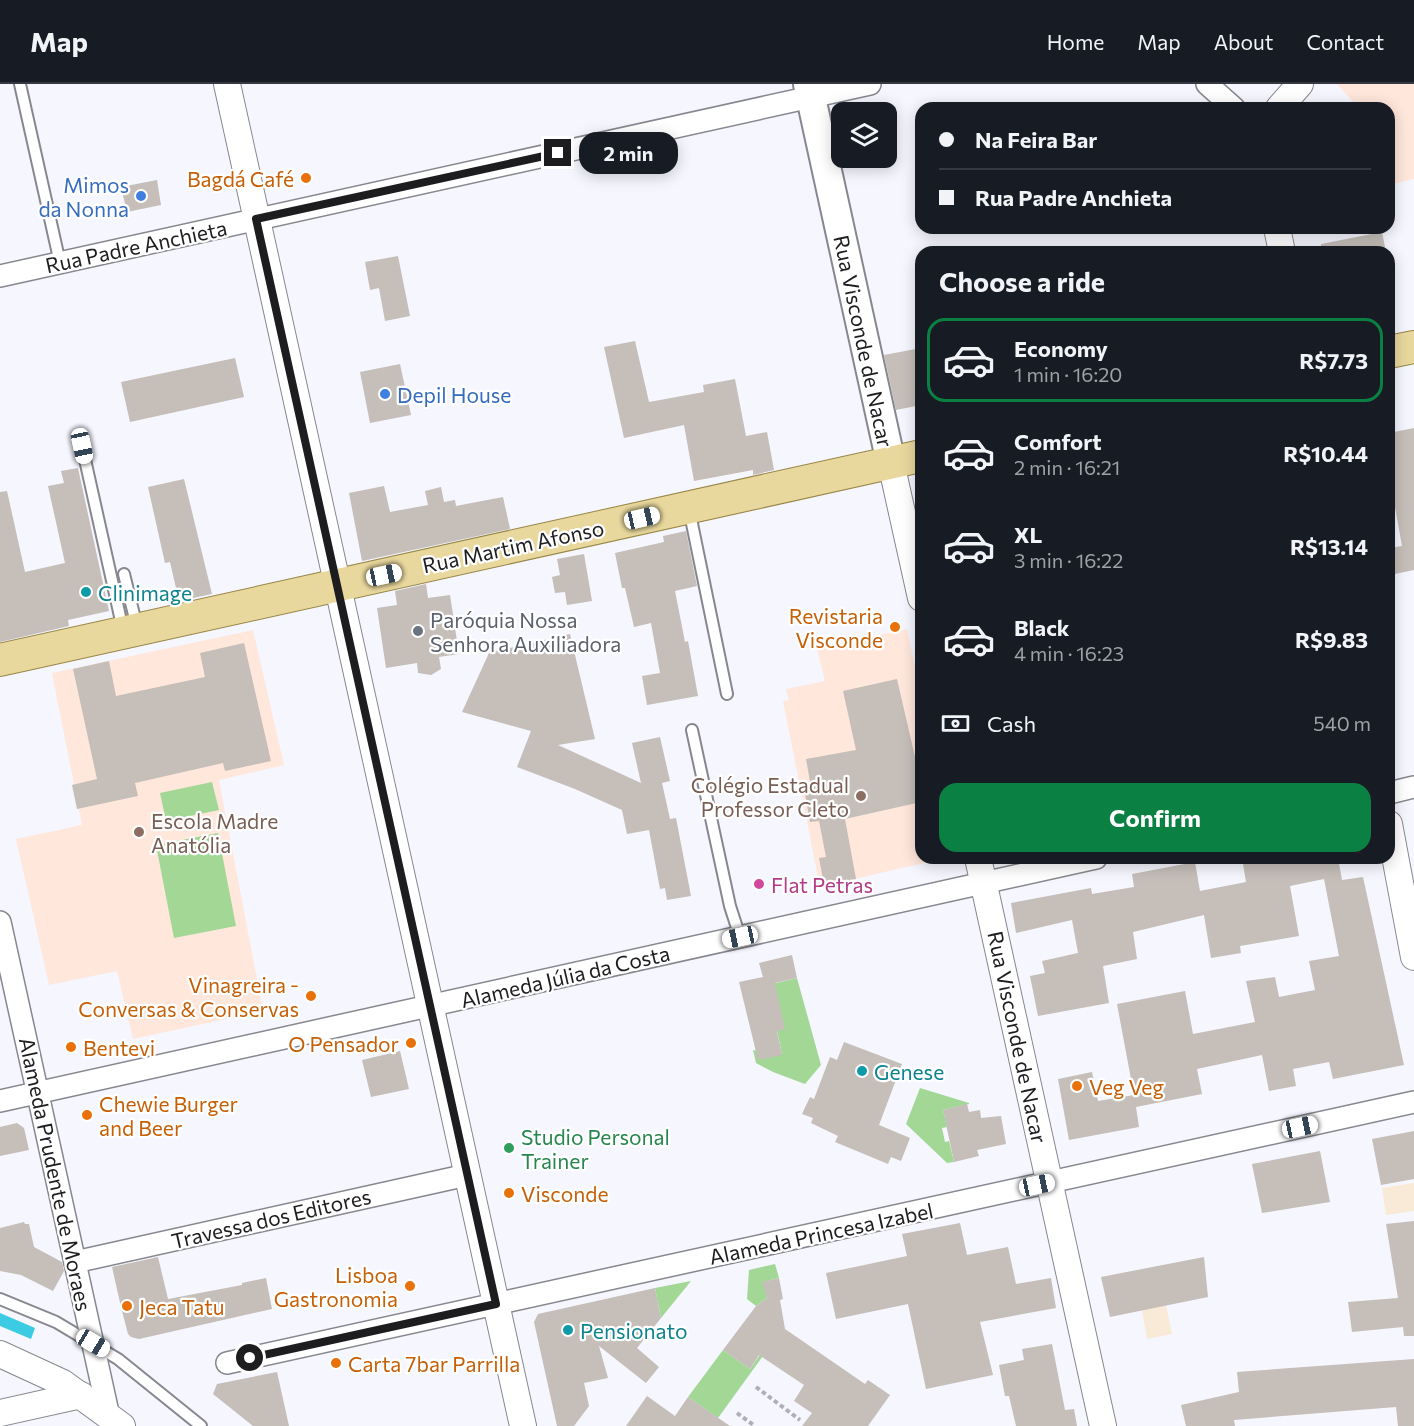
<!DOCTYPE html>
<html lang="en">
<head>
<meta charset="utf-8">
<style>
  :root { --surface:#171b24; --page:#20242c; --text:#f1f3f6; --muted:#9ea1a6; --line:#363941; --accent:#0b8043 }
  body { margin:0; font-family:Commissioner,sans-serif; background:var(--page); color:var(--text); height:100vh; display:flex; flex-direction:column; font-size:22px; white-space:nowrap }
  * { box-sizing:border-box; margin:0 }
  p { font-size:20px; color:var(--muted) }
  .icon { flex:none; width:33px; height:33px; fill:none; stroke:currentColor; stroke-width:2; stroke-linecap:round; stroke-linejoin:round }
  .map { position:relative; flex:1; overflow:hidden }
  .sheet { position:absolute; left:915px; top:162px; width:480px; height:618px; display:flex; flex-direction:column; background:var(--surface); border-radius:18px; box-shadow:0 3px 15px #0003 }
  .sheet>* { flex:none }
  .guide { position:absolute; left:915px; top:18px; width:480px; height:132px; border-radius:18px; box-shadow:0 3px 15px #0003; display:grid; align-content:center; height:132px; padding:0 24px; background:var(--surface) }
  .tools { position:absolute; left:831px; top:18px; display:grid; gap:12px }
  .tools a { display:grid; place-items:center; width:66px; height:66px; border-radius:12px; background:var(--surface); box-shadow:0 3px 15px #0003; font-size:30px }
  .end { position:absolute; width:27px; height:27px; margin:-14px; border:8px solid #1d1d20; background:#fff; box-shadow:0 0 0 3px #fff }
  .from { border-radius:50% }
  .bubble { position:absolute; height:42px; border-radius:18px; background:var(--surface); box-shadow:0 3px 15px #0003; font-size:20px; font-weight:700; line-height:42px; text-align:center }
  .car { position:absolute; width:18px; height:36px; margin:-18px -9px; border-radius:8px; box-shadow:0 0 4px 2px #0007; background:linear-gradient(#fff 24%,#345 0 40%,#fff 0 76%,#345 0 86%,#fff 0) }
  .guide b { display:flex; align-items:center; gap:21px; height:57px; font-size:22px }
  .guide b+b { border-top:2px solid var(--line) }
  .guide i { width:15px; height:15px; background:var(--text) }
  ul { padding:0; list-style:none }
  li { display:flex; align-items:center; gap:18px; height:84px; margin:0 12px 9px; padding:0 12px; border:3px solid transparent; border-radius:18px }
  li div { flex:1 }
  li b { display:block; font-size:22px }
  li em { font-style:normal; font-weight:700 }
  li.selected { border-color:var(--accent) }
  li>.icon { width:54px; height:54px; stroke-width:1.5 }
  h2 { padding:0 24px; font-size:27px; line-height:72px }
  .pay { display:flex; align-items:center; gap:15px; height:66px; padding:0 24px; font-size:22px }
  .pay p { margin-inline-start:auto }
  .cta { display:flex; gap:12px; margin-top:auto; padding:12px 24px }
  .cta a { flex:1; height:69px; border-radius:18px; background:var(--accent); color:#fff; font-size:24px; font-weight:700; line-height:69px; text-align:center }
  header { display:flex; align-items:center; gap:36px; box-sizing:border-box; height:84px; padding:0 30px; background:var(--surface); border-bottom:2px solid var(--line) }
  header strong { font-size:28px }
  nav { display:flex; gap:33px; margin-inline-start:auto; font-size:21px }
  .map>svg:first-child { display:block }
  .commercial { fill:#f9ead7 }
  .education { fill:#ffe7dc }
  .green { fill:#a2d796 }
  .water { fill:#3bcce3 }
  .building { fill:#c5beb9 }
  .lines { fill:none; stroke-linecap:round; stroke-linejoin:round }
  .service-casing { stroke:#87888f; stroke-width:14 }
  .minor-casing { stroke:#87888f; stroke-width:24 }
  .tertiary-casing { stroke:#87888f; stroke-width:28 }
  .secondary-casing { stroke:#87888f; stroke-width:32 }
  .primary-casing { stroke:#988647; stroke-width:34 }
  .path { stroke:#afb0b6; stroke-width:4; stroke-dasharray:4.5 3; stroke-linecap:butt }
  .service { stroke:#fff; stroke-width:10 }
  .minor { stroke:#fff; stroke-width:21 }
  .tertiary { stroke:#fff; stroke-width:26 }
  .secondary { stroke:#fff; stroke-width:28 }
  .primary { stroke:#e9d89d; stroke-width:32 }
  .route { stroke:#1d1d20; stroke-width:8 }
  .food-dot { fill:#e8710a; stroke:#fff; stroke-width:2 }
  .shop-dot { fill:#3f7fe0; stroke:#fff; stroke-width:2 }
  .culture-dot { fill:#0f9aa8; stroke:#fff; stroke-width:2 }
  .worship-dot { fill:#6b7280; stroke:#fff; stroke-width:2 }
  .education-dot { fill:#8d6e63; stroke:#fff; stroke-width:2 }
  .hotel-dot { fill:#d1479c; stroke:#fff; stroke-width:2 }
  .leisure-dot { fill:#2e9e5b; stroke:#fff; stroke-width:2 }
  .labels { text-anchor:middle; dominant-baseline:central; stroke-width:4.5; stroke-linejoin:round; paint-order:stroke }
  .food-label { font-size:21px; fill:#c56008; stroke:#fff; text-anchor:start }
  .shop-label { font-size:21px; fill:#366cbe; stroke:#fff; text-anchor:end }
  .street-label { font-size:21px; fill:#1d1d20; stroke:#fff }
  .culture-label { font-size:21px; fill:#0d838f; stroke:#fff; text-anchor:start }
  .worship-label { font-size:21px; fill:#5b616d; stroke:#fff; text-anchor:start }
  .education-label { font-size:21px; fill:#785e54; stroke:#fff; text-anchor:end }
  .hotel-label { font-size:21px; fill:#b23c85; stroke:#fff; text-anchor:start }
  .leisure-label { font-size:21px; fill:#27864d; stroke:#fff; text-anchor:start }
</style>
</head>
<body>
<header>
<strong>Map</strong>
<nav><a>Home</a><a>Map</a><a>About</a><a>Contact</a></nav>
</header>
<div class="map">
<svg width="1414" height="1342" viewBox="0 0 1414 1342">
  <rect width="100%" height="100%" fill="#f5f6fe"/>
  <g class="commercial">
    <polygon points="1414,1099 1414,1127 1386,1131 1382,1104"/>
    <polygon points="1166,1221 1172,1250 1147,1255 1142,1226"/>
  </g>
  <g class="education">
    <polygon points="1337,0 1414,0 1414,95 1389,101 1389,24 1359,24"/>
    <polygon points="907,545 921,610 921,774 945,774 820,803 783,617 789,616 786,605 825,597 817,564"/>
    <polygon points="253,546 284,681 219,696 263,927 133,955 117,887 49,901 16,755 82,741 52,589"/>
  </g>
  <g class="green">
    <polygon points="212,698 219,726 166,737 160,709"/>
    <polygon points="218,749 236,842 174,854 156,761"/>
    <polygon points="797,894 821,981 805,1000 773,988 756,979 753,966 782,971 768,901"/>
    <polygon points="920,1004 969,1019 969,1020 943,1026 947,1043 942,1044 945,1058 949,1057 954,1078 947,1079 906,1040"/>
    <polygon points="775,1180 779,1194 763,1198 767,1214 756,1222 747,1215 749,1186"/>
    <polygon points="691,1197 661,1234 655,1204"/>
    <polygon points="783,1237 784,1243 718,1334 688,1313 723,1266 750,1285"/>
  </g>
  <polygon class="water" points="0,1229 35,1244 31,1255 0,1242"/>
  <g class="building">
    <polygon points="157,96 161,121 127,128 121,103"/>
    <polygon points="1382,148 1386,168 1321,168 1321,160"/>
    <polygon points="398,172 410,232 385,237 379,204 370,206 365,178"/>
    <polygon points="635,257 649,318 704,308 703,301 735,295 746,352 767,348 774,386 753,391 753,386 694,397 684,341 624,354 604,263"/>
    <polygon points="921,264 921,321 896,326 884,271"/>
    <polygon points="235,274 244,313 130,338 121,298"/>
    <polygon points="400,280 411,331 370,339 360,288"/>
    <polygon points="1414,344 1414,486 1395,490 1390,464 1402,462 1395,423 1389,424 1389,349"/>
    <polygon points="78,384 109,527 68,536 69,542 0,558 0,408 7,407 25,488 65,479 48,402 64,399 61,387"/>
    <polygon points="184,395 212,510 179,517 170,478 165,479 148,403"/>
    <polygon points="384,402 390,428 428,421 425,407 441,403 444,418 455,416 456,422 503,413 510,445 362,477 349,409"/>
    <polygon points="686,447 697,502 675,507 685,558 688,557 698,612 647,621 642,592 660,589 651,539 634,543 625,504 622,504 615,469 664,458 663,452"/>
    <polygon points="584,470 592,517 567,521 565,508 555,509 552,493 560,491 557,475"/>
    <polygon points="426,500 428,514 450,511 459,570 439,573 441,585 431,591 418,589 417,579 386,584 377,524 397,521 395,507"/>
    <polygon points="570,550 595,655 558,661 641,699 632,659 660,653 670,697 662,699 670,735 676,734 691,812 667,816 665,804 660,805 649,746 627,750 622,726 575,705 517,683 531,647 462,628 489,569"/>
    <polygon points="244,559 271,677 225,687 223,679 135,699 138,712 77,725 72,701 97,695 73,585 109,577 116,612 205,593 200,569"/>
    <polygon points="897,595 921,699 921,718 845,735 856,795 824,800 819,774 826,773 819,737 810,738 805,710 812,709 806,675 856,666 843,607"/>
    <polygon points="1281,774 1338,774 1342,796 1363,793 1404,981 1333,995 1329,978 1293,985 1296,1002 1269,1007 1262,971 1197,985 1202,1010 1136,1023 1139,1043 1069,1056 1058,995 1092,988 1098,1017 1134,1011 1117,920 1185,907 1193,950 1255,938 1246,897 1275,893 1279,913 1315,906 1309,877 1339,872 1324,795 1290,802 1299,852 1240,862 1241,869 1211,874 1204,831 1133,848 1137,875 1103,882 1109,919 1038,932 1030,892 1045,889 1042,877 1078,869 1072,836 1016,849 1011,819 1091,804 1092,810 1134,803 1132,790 1195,778 1200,807 1246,798 1243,780"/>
    <polygon points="792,871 797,894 775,899 785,945 777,947 782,971 758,976 739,898 763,893 759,879"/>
    <polygon points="844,958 902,980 879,1041 910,1054 901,1077 891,1073 888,1080 835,1058 838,1052 811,1039 813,1034 802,1030 810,1013 814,1015 830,973 837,976"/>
    <polygon points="400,967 409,1005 371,1013 362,976"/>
    <polygon points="967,1020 969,1028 980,1026 981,1034 1001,1032 1006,1060 977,1066 979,1072 954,1078 943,1026"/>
    <polygon points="17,1039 24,1044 29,1066 0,1072 0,1043"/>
    <polygon points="1414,1047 1414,1095 1381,1101 1372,1055"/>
    <polygon points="1320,1067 1330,1118 1262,1129 1252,1080"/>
    <polygon points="1414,1137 1414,1252 1404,1252 1403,1243 1352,1248 1348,1218 1398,1214 1386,1140"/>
    <polygon points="24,1138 25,1140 29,1140 34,1163 62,1178 64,1187 53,1207 21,1191 0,1187 0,1144"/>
    <polygon points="960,1139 967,1171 1008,1163 1016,1200 1051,1194 1056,1224 980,1238 993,1291 926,1305 908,1220 836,1235 826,1189 907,1172 902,1150"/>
    <polygon points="158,1173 168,1215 242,1201 242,1199 266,1194 272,1225 139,1255 131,1253 128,1250 121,1223 112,1183"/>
    <polygon points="1204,1173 1208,1213 1110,1233 1101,1193"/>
    <polygon points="779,1194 783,1215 780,1216 785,1245 865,1300 868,1296 890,1311 868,1342 802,1342 812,1329 794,1317 804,1301 759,1271 750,1285 723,1266 756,1222 767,1214 762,1198"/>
    <polygon points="655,1204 661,1234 637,1264 659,1283 646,1299 599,1262 608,1294 584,1299 589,1322 574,1342 557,1342 534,1238 538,1230"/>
    <polygon points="1052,1260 1065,1326 1074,1325 1077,1342 1016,1342 1009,1312 1005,1312 999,1281 1024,1276 1022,1265"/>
    <polygon points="1414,1275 1414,1342 1398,1342 1396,1323 1234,1336 1235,1342 1186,1342 1181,1321 1239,1308 1237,1288"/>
    <polygon points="277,1288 289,1342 253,1342 213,1310 217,1300"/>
    <polygon points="647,1312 675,1332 688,1313 730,1342 626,1342"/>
  </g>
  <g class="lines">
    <g class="service-casing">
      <g id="service">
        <polyline points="20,0 60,179"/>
        <polyline points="82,362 123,546"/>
        <polyline points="689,425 727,610"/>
        <polyline points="124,490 137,543"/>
        <polyline points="692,646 730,822 740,853"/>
        <polyline points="0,1215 56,1238 118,1275 201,1342"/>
      </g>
    </g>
    <g class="minor-casing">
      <g id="minor">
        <polyline points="1207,0 1234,24"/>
        <polyline points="0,192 870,0"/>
        <polyline points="1389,709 1414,703"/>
        <polyline points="0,838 111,1342"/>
        <polyline points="0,1017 1096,774"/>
        <polyline points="75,1178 467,1091"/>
        <polyline points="227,1279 1414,1018"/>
      </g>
    </g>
    <g class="tertiary-casing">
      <g id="tertiary">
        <polyline points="227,0 523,1342"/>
        <polyline points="1279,24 1300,0"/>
        <polyline points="1277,144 1282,168"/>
        <polyline points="891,379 921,514"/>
        <polyline points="1389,740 1414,873"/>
        <polyline points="978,774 1103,1342"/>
        <polyline points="0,1270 63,1299 122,1342"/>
        <polyline points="0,1329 81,1311"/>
      </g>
    </g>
    <g class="secondary-casing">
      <polyline id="secondary" points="808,0 891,379"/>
    </g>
    <g class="primary-casing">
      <g id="primary">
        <polyline points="1389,268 1414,263"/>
        <polyline points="0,576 921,372"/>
      </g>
    </g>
    <g class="path">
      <polyline points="756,1303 800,1336"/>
      <polyline points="737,1329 755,1342"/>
    </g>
    <use href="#service" class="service"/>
    <use href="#minor" class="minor"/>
    <use href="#tertiary" class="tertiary"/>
    <use href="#secondary" class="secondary"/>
    <use href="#primary" class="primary"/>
  </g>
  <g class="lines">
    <polyline class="route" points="250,1274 496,1220 256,135 558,69"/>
  </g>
  <g class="food-dot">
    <circle cx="306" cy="94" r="6"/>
    <circle cx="895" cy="543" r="6"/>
    <circle cx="311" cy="912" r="6"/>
    <circle cx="411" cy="959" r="6"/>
    <circle cx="71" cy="963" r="6"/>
    <circle cx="1077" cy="1002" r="6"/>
    <circle cx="87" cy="1031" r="6"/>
    <circle cx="509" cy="1109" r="6"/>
    <circle cx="410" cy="1202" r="6"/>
    <circle cx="127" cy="1222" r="6"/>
    <circle cx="336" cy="1279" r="6"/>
  </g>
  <g class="shop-dot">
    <circle cx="141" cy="112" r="6"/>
    <circle cx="385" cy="310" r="6"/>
  </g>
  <g class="culture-dot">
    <circle cx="86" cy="508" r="6"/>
    <circle cx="862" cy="987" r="6"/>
    <circle cx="568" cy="1246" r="6"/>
  </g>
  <circle class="worship-dot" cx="418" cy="547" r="6"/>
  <g class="education-dot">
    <circle cx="861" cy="712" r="6"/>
    <circle cx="139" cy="748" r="6"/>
  </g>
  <circle class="hotel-dot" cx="759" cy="800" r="6"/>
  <circle class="leisure-dot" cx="509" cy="1064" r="6"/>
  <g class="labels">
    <g class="food-label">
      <text x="294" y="94" text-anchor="end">Bagdá Café</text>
      <text x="883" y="531" text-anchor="end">Revistaria<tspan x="883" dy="24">Visconde</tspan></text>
      <text x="299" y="900" text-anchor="end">Vinagreira -<tspan x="299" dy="24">Conversas &amp; Conservas</tspan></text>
      <text x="399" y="959" text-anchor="end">O Pensador</text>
      <text x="83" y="963">Bentevi</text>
      <text x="1089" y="1002">Veg Veg</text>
      <text x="99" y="1019">Chewie Burger<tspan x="99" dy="24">and Beer</tspan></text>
      <text x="521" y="1109">Visconde</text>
      <text x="398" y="1190" text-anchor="end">Lisboa<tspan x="398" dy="24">Gastronomia</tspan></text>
      <text x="139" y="1222">Jeca Tatu</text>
      <text x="348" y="1279">Carta 7bar Parrilla</text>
    </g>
    <g class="shop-label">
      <text x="129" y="100">Mimos<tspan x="129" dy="24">da Nonna</tspan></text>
      <text x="397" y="310" text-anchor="start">Depil House</text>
    </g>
    <g class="street-label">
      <text transform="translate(136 162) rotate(-12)">Rua Padre Anchieta</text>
      <text transform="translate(864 257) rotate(78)">Rua Visconde de Nacar</text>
      <text transform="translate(513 462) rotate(-12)">Rua Martim Afonso</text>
      <text transform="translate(565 892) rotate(-13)">Alameda Júlia da Costa</text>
      <text transform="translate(1018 953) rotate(78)">Rua Visconde de Nacar</text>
      <text transform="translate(56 1090) rotate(78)">Alameda Prudente de Moraes</text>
      <text transform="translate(271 1134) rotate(-13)">Travessa dos Editores</text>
      <text transform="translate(821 1149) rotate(-12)">Alameda Princesa Izabel</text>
    </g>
    <g class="culture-label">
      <text x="98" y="508">Clinimage</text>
      <text x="874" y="987">Genese</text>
      <text x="580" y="1246">Pensionato</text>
    </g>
    <g class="worship-label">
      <text x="430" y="535">Paróquia Nossa<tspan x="430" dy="24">Senhora Auxiliadora</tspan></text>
    </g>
    <g class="education-label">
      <text x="849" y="700">Colégio Estadual<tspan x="849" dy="24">Professor Cleto</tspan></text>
      <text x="151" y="736" text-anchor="start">Escola Madre<tspan x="151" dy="24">Anatólia</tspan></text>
    </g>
    <g class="hotel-label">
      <text x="771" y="800">Flat Petras</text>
    </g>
    <g class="leisure-label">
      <text x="521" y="1052">Studio Personal<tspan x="521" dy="24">Trainer</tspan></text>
    </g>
  </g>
</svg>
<div class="tools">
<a><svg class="icon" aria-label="layers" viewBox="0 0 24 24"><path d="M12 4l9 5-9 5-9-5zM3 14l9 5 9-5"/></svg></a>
</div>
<i class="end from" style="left:250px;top:1274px"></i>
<i class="end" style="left:558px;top:69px"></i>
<div class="bubble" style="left:579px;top:48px;width:99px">2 min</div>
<i class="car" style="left:82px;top:362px;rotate:168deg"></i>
<i class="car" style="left:642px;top:434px;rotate:77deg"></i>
<i class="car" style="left:384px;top:491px;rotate:78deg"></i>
<i class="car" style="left:740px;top:853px;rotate:258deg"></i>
<i class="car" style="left:1300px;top:1043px;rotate:78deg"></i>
<i class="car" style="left:1037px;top:1101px;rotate:78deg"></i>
<i class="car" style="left:93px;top:1259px;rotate:121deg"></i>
<div class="guide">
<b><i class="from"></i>Na Feira Bar</b>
<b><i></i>Rua Padre Anchieta</b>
</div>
<section class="sheet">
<h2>Choose a ride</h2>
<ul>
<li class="selected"><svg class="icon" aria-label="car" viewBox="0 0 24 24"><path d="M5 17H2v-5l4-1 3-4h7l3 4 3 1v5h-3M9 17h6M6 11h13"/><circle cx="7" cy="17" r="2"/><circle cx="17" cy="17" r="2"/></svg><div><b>Economy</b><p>1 min · 16:20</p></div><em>R$7.73</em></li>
<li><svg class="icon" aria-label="car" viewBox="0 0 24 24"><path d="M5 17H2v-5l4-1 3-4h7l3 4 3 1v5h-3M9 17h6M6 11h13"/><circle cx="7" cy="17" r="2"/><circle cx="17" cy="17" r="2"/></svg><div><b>Comfort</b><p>2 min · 16:21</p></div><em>R$10.44</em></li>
<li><svg class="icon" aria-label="car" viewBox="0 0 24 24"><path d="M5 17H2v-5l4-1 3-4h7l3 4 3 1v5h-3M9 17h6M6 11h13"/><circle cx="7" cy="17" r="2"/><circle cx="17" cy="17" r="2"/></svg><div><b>XL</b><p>3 min · 16:22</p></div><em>R$13.14</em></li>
<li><svg class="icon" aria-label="car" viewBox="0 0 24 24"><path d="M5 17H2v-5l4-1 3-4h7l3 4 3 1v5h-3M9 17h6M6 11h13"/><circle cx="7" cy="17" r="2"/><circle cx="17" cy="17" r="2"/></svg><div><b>Black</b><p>4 min · 16:23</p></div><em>R$9.83</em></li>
</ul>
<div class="pay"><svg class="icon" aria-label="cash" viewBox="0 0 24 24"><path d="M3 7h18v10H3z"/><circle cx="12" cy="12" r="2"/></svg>Cash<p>540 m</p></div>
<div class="cta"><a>Confirm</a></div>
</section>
</div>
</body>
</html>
